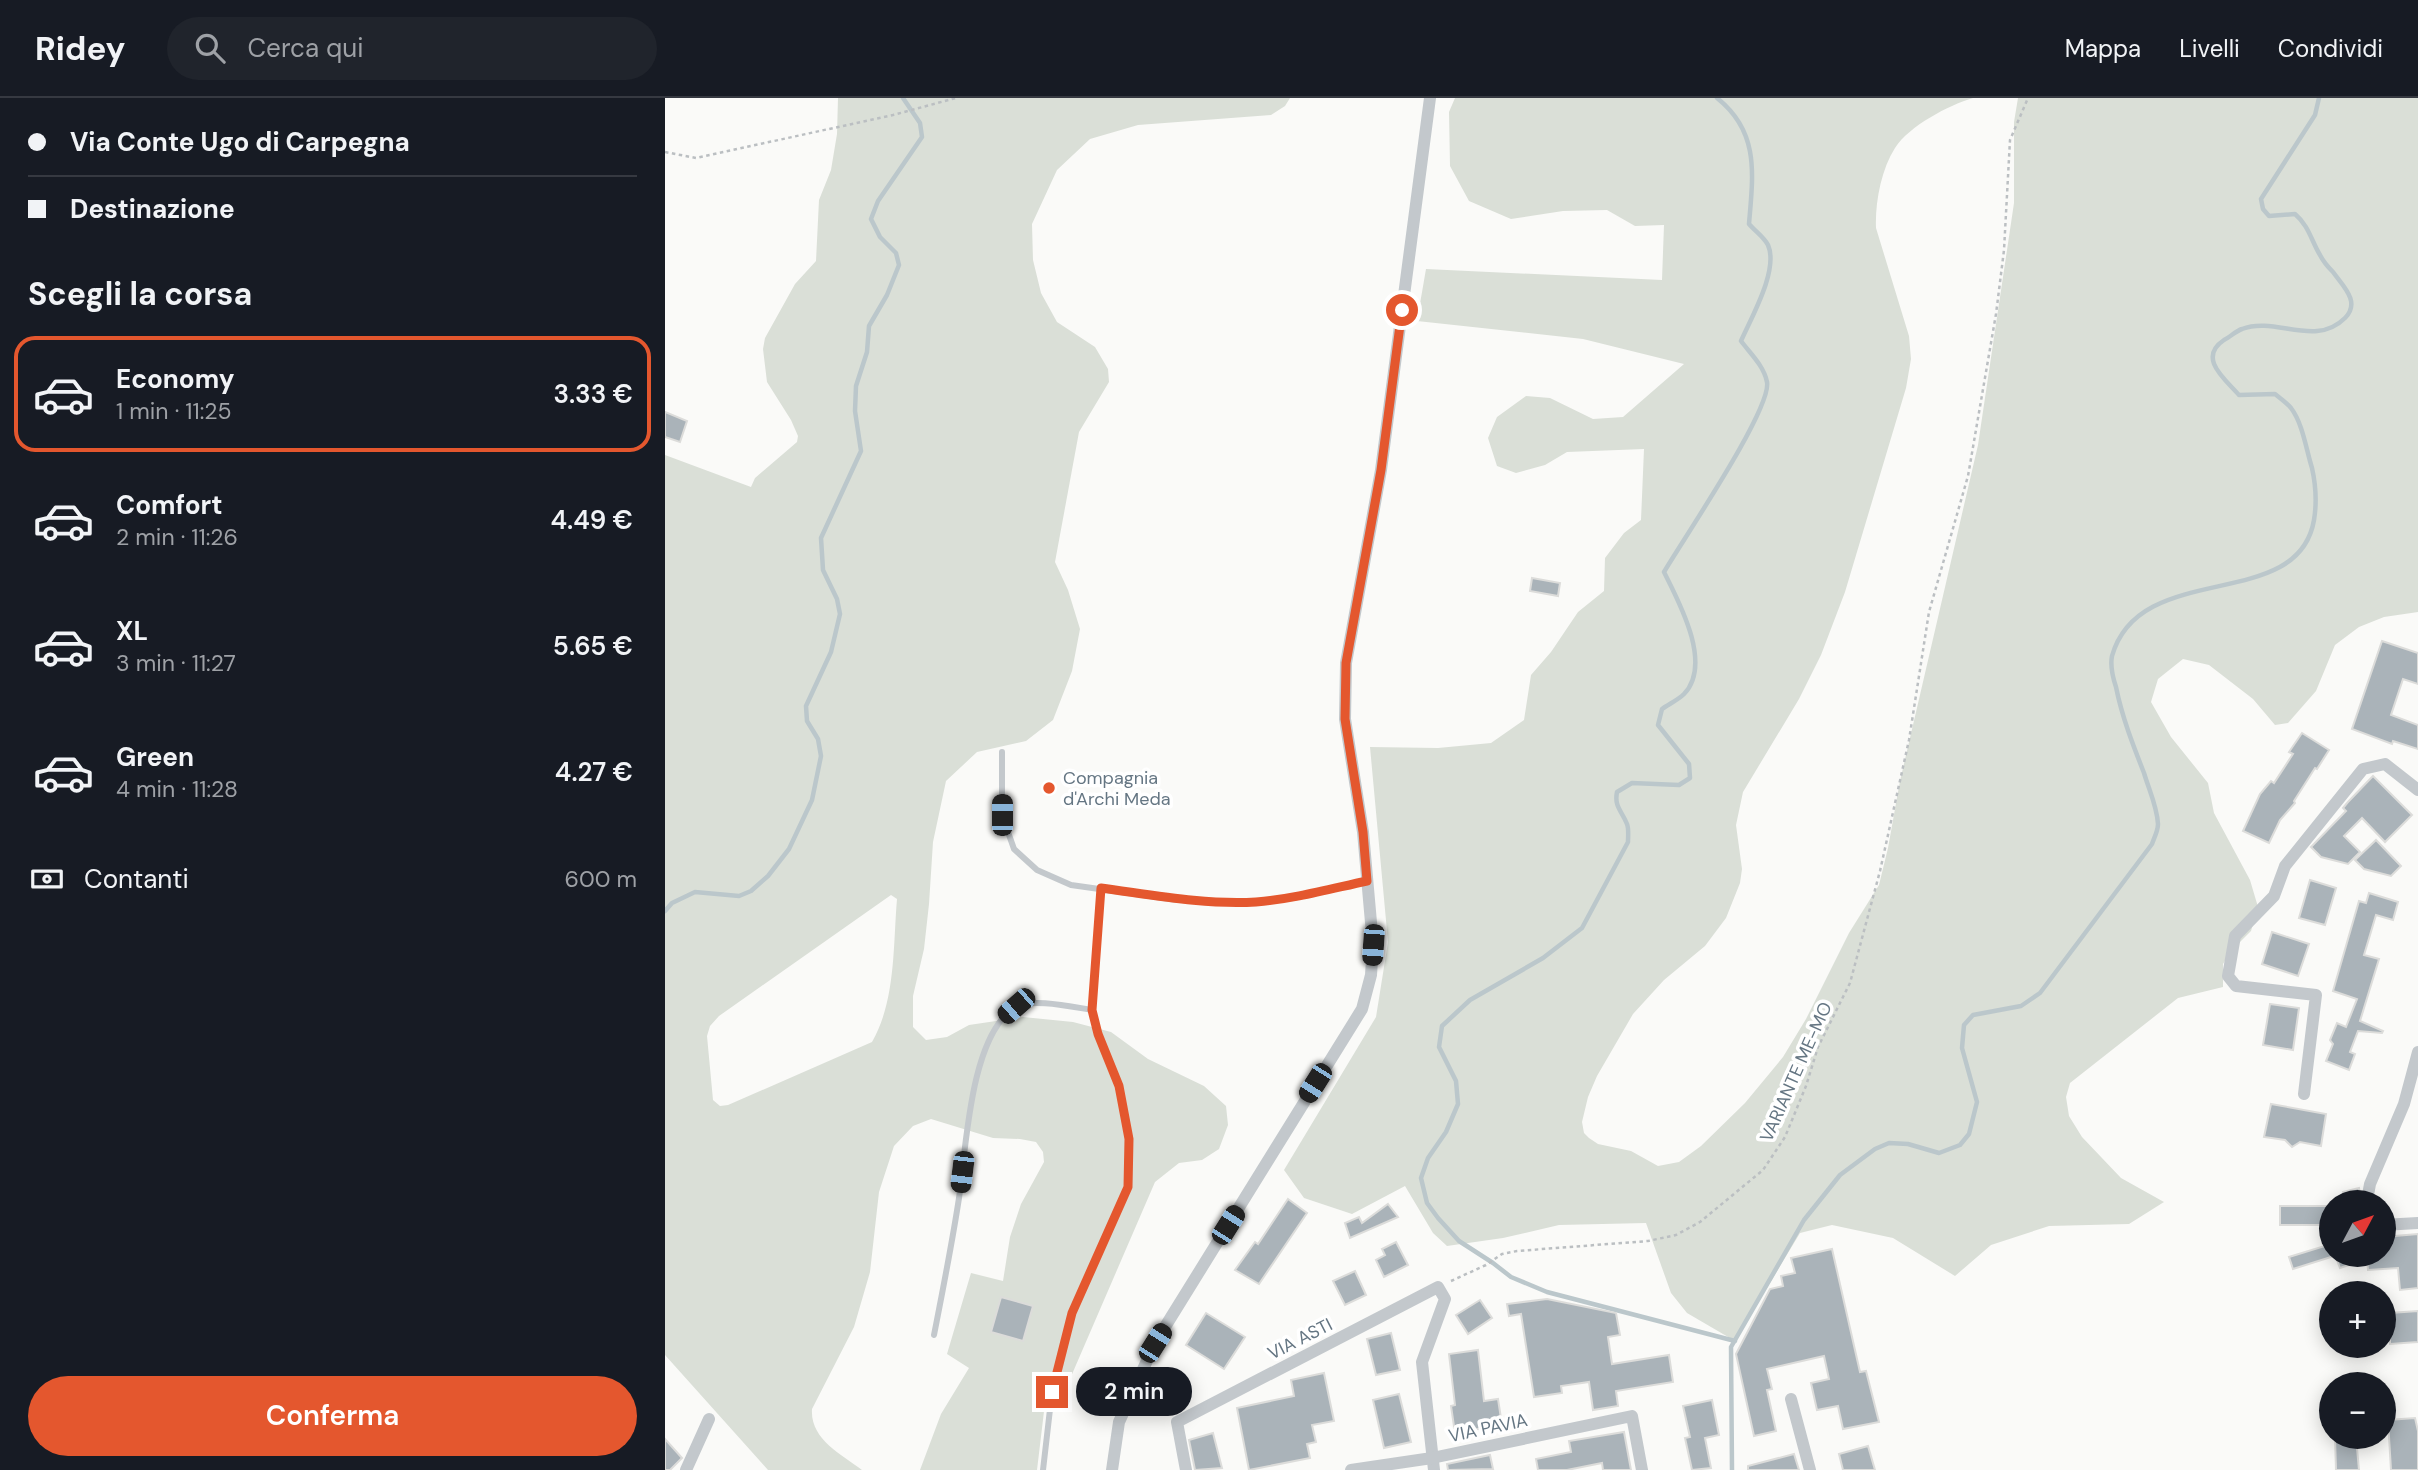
<!DOCTYPE html>
<html lang="it">
<head>
<meta charset="utf-8">
<style>
  :root { --surface:#171b24; --page:#20242c; --text:#f1f3f6; --muted:#9ea1a6; --line:#363941; --accent:#e4572e }
  body { margin:0; font-family:"DM Sans",sans-serif; background:var(--page); color:var(--text); height:100vh; display:flex; flex-direction:column; font-size:26px; white-space:nowrap }
  * { box-sizing:border-box; margin:0 }
  p { font-size:23px; color:var(--muted) }
  .icon { flex:none; width:38px; height:38px; fill:none; stroke:currentColor; stroke-width:2; stroke-linecap:round; stroke-linejoin:round }
  .map { position:relative; flex:1; overflow:hidden }
  .details { display:flex; flex-direction:column; background:var(--surface); width:665px }
  .details>* { flex:none }
  .top-card { display:grid; align-content:center; height:154px; padding:0 28px; background:var(--surface) }
  .needle { width:46px; rotate:49deg }
  .buttons { position:absolute; left:1654px; top:1092px; display:grid; gap:14px }
  .buttons a { display:grid; place-items:center; width:77px; height:77px; border-radius:50%; background:var(--surface); box-shadow:0 4px 18px #0003; font-size:35px }
  .end { position:absolute; width:32px; height:32px; margin:-16px; border:9px solid #e4572e; background:#fff; box-shadow:0 0 0 4px #fff }
  .from { border-radius:50% }
  .bubble { position:absolute; height:49px; border-radius:24px; background:var(--surface); box-shadow:0 4px 18px #0003; font-size:23px; font-weight:600; line-height:49px; text-align:center }
  .car { position:absolute; width:21px; height:42px; margin:-21px -10px; border-radius:9px; box-shadow:0 0 5px 2px #0007; background:linear-gradient(#222 24%,#8ab4d8 0 40%,#222 0 76%,#8ab4d8 0 86%,#222 0) }
  .top-card b { display:flex; align-items:center; gap:24px; height:66px; font-size:26px }
  .top-card b+b { border-top:2px solid var(--line) }
  .top-card i { width:18px; height:18px; background:var(--text) }
  ul { padding:0; list-style:none }
  li { display:flex; align-items:center; gap:21px; height:116px; margin:0 14px 10px; padding:0 14px; border:4px solid transparent; border-radius:21px }
  li div { flex:1 }
  li b { display:block; font-size:26px }
  li em { font-style:normal; font-weight:600 }
  li.selected { border-color:var(--accent) }
  li>.icon { width:63px; height:63px; stroke-width:1.5 }
  h2 { padding:0 28px; font-size:32px; line-height:84px }
  .pay { display:flex; align-items:center; gap:18px; height:77px; padding:0 28px; font-size:26px }
  .pay p { margin-inline-start:auto }
  .cta { display:flex; gap:14px; margin-top:auto; padding:14px 28px }
  .cta a { flex:1; height:80px; border-radius:42px; background:var(--accent); color:#fff; font-size:28px; font-weight:600; line-height:80px; text-align:center }
  header { display:flex; align-items:center; gap:42px; box-sizing:border-box; height:98px; padding:0 35px; background:var(--surface); border-bottom:2px solid var(--line) }
  header strong { font-size:33px }
  nav { display:flex; gap:38px; margin-inline-start:auto; font-size:24px }
  .search { width:490px; height:63px; background:var(--page); display:flex; align-items:center; gap:18px; box-sizing:border-box; padding:0 24px; border-radius:38px; color:var(--muted); font-size:26px }
  main { display:flex; flex:1; min-height:0 }
  .map>svg:first-child { display:block }
  .green { fill:#dadfd7; fill-rule:evenodd }
  .lines { fill:none; stroke-linecap:round; stroke-linejoin:round }
  .stream { stroke:#bbc7cb; stroke-width:4.5 }
  .building { fill:#aab3b9; stroke:#dcdcda; stroke-width:2 }
  .path { stroke:#bbbfc2; stroke-width:2.5; stroke-dasharray:3.5 3.5; stroke-linecap:butt }
  .service { stroke:#c3c8cc; stroke-width:6 }
  .minor { stroke:#c3c8cc; stroke-width:12 }
  .route { stroke:#e4572e; stroke-width:9 }
  .poi-dot { fill:#e4572e; stroke:#fff; stroke-width:2.5 }
  .labels { text-anchor:middle; dominant-baseline:central; stroke-width:7; stroke-linejoin:round; paint-order:stroke }
  .poi-label { font-size:18px; fill:#657683; stroke:#fff; text-anchor:start }
  .street-label { font-size:18px; fill:#657683; stroke:#fff }
</style>
</head>
<body>
<header>
<strong>Ridey</strong>
<div class="search"><svg class="icon" aria-label="search" viewBox="0 0 24 24"><circle cx="10" cy="10" r="6"/><path d="M15 15l6 6"/></svg>Cerca qui</div>
<nav><a>Mappa</a><a>Livelli</a><a>Condividi</a></nav>
</header>
<main>
<section class="details">
<div class="top-card">
<b><i class="from"></i>Via Conte Ugo di Carpegna</b>
<b><i></i>Destinazione</b>
</div>
<h2>Scegli la corsa</h2>
<ul>
<li class="selected"><svg class="icon" aria-label="car" viewBox="0 0 24 24"><path d="M5 17H2v-5l4-1 3-4h7l3 4 3 1v5h-3M9 17h6M6 11h13"/><circle cx="7" cy="17" r="2"/><circle cx="17" cy="17" r="2"/></svg><div><b>Economy</b><p>1 min · 11:25</p></div><em>3.33 €</em></li>
<li><svg class="icon" aria-label="car" viewBox="0 0 24 24"><path d="M5 17H2v-5l4-1 3-4h7l3 4 3 1v5h-3M9 17h6M6 11h13"/><circle cx="7" cy="17" r="2"/><circle cx="17" cy="17" r="2"/></svg><div><b>Comfort</b><p>2 min · 11:26</p></div><em>4.49 €</em></li>
<li><svg class="icon" aria-label="car" viewBox="0 0 24 24"><path d="M5 17H2v-5l4-1 3-4h7l3 4 3 1v5h-3M9 17h6M6 11h13"/><circle cx="7" cy="17" r="2"/><circle cx="17" cy="17" r="2"/></svg><div><b>XL</b><p>3 min · 11:27</p></div><em>5.65 €</em></li>
<li><svg class="icon" aria-label="car" viewBox="0 0 24 24"><path d="M5 17H2v-5l4-1 3-4h7l3 4 3 1v5h-3M9 17h6M6 11h13"/><circle cx="7" cy="17" r="2"/><circle cx="17" cy="17" r="2"/></svg><div><b>Green</b><p>4 min · 11:28</p></div><em>4.27 €</em></li>
</ul>
<div class="pay"><svg class="icon" aria-label="cash" viewBox="0 0 24 24"><path d="M3 7h18v10H3z"/><circle cx="12" cy="12" r="2"/></svg>Contanti<p>600 m</p></div>
<div class="cta"><a>Conferma</a></div>
</section>
<div class="map">
<svg width="1753" height="1372" viewBox="0 0 1753 1372">
  <rect width="100%" height="100%" fill="#fafaf8"/>
  <g class="green">
    <path d="M173 0H625L620 8 606 17 473 27 425 41 392 72 367 126 368 162 376 195 392 224 430 249 443 271 444 284 414 334 390 464 403 492 415 531 407 573 388 622 361 643 312 654 281 683 268 744 264 806 259 851 248 898V929L261 942 282 939 304 927 358 919 408 924 446 934 483 961 539 988 561 1008 563 1027 554 1051 537 1062 514 1065 490 1084 395 1304 380 1305 372 1372H255L276 1316 304 1270 282 1256 306 1175 338 1183 345 1139 356 1106 379 1064 378 1054 371 1044 355 1041 328 1040 266 1021 248 1028 229 1048 214 1094 205 1174 189 1229 147 1311C145 1341 176 1356 197 1372H103L0 1257V357L86 389 90 380 132 344 133 338 126 322 102 284 98 251 100 240 130 186 151 163 154 102 166 72 172 36ZM226 797 232 801C228 848 231 902 207 944L63 1007 55 1008 48 1002 42 938 45 928 54 918Z"/>
    <path d="M790 0H1308C1284 7 1244 28 1230 50 1216 72 1210 105 1211 130L1244 238 1246 261 1241 290 1180 494 1156 557 1134 601 1078 694 1071 727 1077 771 1075 785 1061 820 1040 848 999 882 968 916 932 978 923 999 917 1024 919 1035 924 1040 933 1046 966 1053 993 1068 1014 1064 1036 1048 1080 1005 1118 959 1141 921 1184 835 1214 787 1223 750 1235 683 1313 347 1349 105V24L1353 0H1753V514L1719 519 1694 529 1670 547 1651 593 1623 625 1610 627 1588 601 1544 567 1518 561 1493 581 1486 604 1506 639 1543 685 1549 715 1585 782 1593 809 1586 833 1567 852 1558 866V889L1513 900 1405 985 1401 999 1404 1018 1417 1039 1456 1080 1499 1104 1464 1126 1384 1128 1326 1147 1290 1178 1228 1140 1167 1127 1135 1135 1070 1243 1022 1215 1006 1195 981 1125 894 1127 838 1140 782 1148 768 1135 740 1088 687 1116 639 1100 619 1072 711 919 723 844 705 649 773 650 826 645 859 622 866 577 886 554 913 514 939 493 940 460 959 435 976 422 979 351 902 354 880 367 851 375 832 368 823 340 832 319 861 298 885 300 928 321 958 319 1019 266 918 241 752 223 761 171 997 182 999 127 970 128 942 112 898 113 846 121 804 103 785 68 784 14Z"/>
  </g>
  <g class="lines">
    <g class="stream">
      <path d="M1052 0C1095 34 1088 77 1084 126 1090 133 1099 139 1103 147 1114 172 1086 220 1076 243 1085 255 1099 268 1102 284 1107 311 1017 443 999 474 1014 504 1048 566 1019 596 1013 602 1004 606 997 611L993 627 1024 666 1025 680 1014 687 967 685 952 694C949 709 957 713 962 726 964 731 963 738 963 744L917 830 878 860 805 902 777 928 774 949 791 983 793 1006 781 1034 763 1060 756 1080 762 1105 773 1120 794 1143 828 1165 846 1179 882 1194 1070 1243"/>
      <polyline points="0,813 7,805 30,794 74,798 86,793 103,778 124,751 147,702 156,658 153,641 142,623 141,608 166,554 175,516 172,501 158,472 156,440 196,353 190,313 191,288 202,254 204,228 222,197 234,167 231,155 215,139 206,121 213,103 257,39 255,25 238,0"/>
      <path d="M1067 1372 1066 1249 1139 1122 1175 1077 1210 1051 1224 1045 1243 1046 1274 1055 1295 1047 1304 1036 1312 1004 1297 950 1299 927 1308 917 1356 908 1375 895 1487 746C1489 740 1493 733 1493 726 1492 708 1484 692 1479 675 1468 647 1457 619 1451 589 1448 580 1445 568 1447 558 1475 460 1633 516 1649 422 1652 404 1651 388 1647 370 1641 351 1638 326 1626 310 1622 305 1615 300 1610 296L1574 297C1560 281 1532 260 1559 242 1565 239 1571 233 1577 231 1611 218 1650 250 1680 220 1696 204 1678 188 1668 174 1663 169 1658 163 1655 157 1646 142 1644 128 1630 116L1604 118 1598 111 1596 101 1650 17 1654 0"/>
    </g>
  </g>
  <g class="building">
    <polygon points="0,314 22,323 15,344 0,339"/>
    <polygon points="867,480 895,485 893,498 865,493"/>
    <polygon points="1717,543 1753,555 1753,586 1738,581 1726,617 1753,627 1753,651 1728,643 1727,646 1687,631"/>
    <polygon points="1637,635 1664,652 1652,671 1650,670 1629,703 1630,705 1615,722 1604,745 1578,733 1595,696 1606,683 1609,685 1628,656 1624,654"/>
    <polygon points="1708,678 1747,717 1720,744 1697,720 1679,738 1695,754 1683,766 1656,759 1646,749 1681,713 1678,710 1683,704"/>
    <polygon points="1711,742 1736,768 1726,778 1699,771 1690,762"/>
    <polygon points="1645,782 1671,790 1660,827 1634,820"/>
    <polygon points="1704,795 1733,804 1728,822 1711,817 1699,857 1714,861 1695,923 1718,933 1717,935 1693,933 1685,954 1690,956 1684,972 1661,963 1668,946 1665,942 1672,925 1681,929 1692,901 1668,893 1694,803 1701,805"/>
    <polygon points="1607,834 1644,846 1633,878 1597,866"/>
    <polygon points="1605,906 1634,910 1628,952 1598,947"/>
    <polygon points="1606,1006 1661,1016 1656,1048 1635,1044 1627,1049 1620,1042 1599,1039"/>
    <polygon points="1694,1090 1696,1104 1681,1104 1678,1094"/>
    <polygon points="623,1101 642,1115 594,1186 570,1172 590,1144 593,1146"/>
    <polygon points="723,1106 733,1119 685,1140 680,1125 694,1119 697,1125"/>
    <rect x="1615" y="1108" width="47" height="19"/>
    <polygon points="1753,1136 1753,1190 1735,1192 1733,1170 1703,1172 1702,1161 1675,1170 1670,1157 1718,1157 1718,1139"/>
    <polygon points="731,1144 743,1167 719,1179 711,1162 720,1157 717,1151"/>
    <polygon points="1666,1146 1666,1159 1628,1171 1624,1159"/>
    <polygon points="1167,1151 1195,1274 1201,1273 1214,1324 1178,1331 1173,1308 1152,1312 1146,1285 1164,1281 1159,1258 1102,1271 1107,1291 1102,1292 1111,1333 1089,1338 1071,1256 1105,1191 1118,1188 1116,1178 1130,1175 1126,1160"/>
    <polygon points="690,1173 701,1197 680,1207 668,1183"/>
    <polygon points="336,1199 368,1208 358,1243 326,1234"/>
    <polygon points="882,1201 951,1215 955,1237 943,1239 947,1266 1004,1257 1008,1284 951,1293 953,1308 928,1312 924,1284 896,1288 897,1295 869,1299 856,1216 844,1218 842,1206"/>
    <polygon points="815,1202 827,1220 803,1236 791,1217"/>
    <polygon points="1753,1213 1753,1244 1725,1246 1725,1215"/>
    <polygon points="541,1215 580,1239 559,1271 521,1247"/>
    <polygon points="726,1235 735,1272 711,1277 702,1241"/>
    <polygon points="813,1252 819,1303 833,1301 837,1327 790,1335 786,1308 790,1307 784,1256"/>
    <polygon points="659,1275 669,1323 647,1327 651,1344 642,1346 645,1360 584,1372 572,1310 629,1298 626,1282"/>
    <polygon points="734,1296 746,1344 719,1350 708,1302"/>
    <polygon points="1047,1302 1054,1337 1040,1340 1046,1370 1027,1372 1020,1340 1025,1339 1018,1308"/>
    <polygon points="1750,1320 1753,1333 1753,1372 1726,1372 1723,1322"/>
    <polygon points="959,1334 966,1372 938,1372 937,1365 902,1372 873,1372 871,1361 906,1354 904,1343"/>
    <polygon points="548,1335 557,1370 530,1372 524,1342"/>
    <polygon points="1670,1339 1691,1339 1694,1372 1671,1372"/>
    <polygon points="0,1341 17,1360 5,1372 0,1372"/>
    <polygon points="1203,1348 1210,1372 1178,1372 1174,1356"/>
    <polygon points="1129,1356 1134,1372 1083,1372 1083,1368"/>
    <polygon points="825,1357 828,1371 783,1372 782,1366"/>
  </g>
  <g class="lines">
    <g class="path">
      <polyline points="0,54 31,60 228,17 291,0"/>
      <polyline points="786,1183 821,1167 837,1156 852,1153 983,1143 1011,1137 1035,1124 1098,1072 1120,1039 1141,988 1153,949 1185,885 1215,773 1244,642 1264,514 1303,378 1331,216 1339,152 1345,42 1363,0"/>
    </g>
    <g class="service">
      <polyline points="337,654 337,717 349,751 372,772 406,787 512,802 588,804 628,800 702,783"/>
      <path d="M269 1237C278 1191 287 1146 294 1100 301 1051 305 939 349 910 364 899 408 909 427 912"/>
      <polyline points="378,1372 387,1294 407,1215 463,1089 464,1041 455,988 433,936 427,912 436,790"/>
    </g>
    <g class="minor">
      <polyline points="1639,996 1651,897 1571,888 1563,878 1570,838 1609,798 1620,768 1698,671 1720,666 1753,692"/>
      <polyline points="1705,1104 1703,1097 1705,1086 1739,1006 1753,954"/>
      <polyline points="1718,1127 1753,1125"/>
      <polyline points="1126,1301 1145,1372"/>
      <polyline points="21,1372 44,1321"/>
      <polyline points="447,1372 454,1324 490,1245 697,911 706,877 708,847 698,734 680,621 681,565 716,372 765,0"/>
      <polyline points="521,1372 512,1324 773,1189 780,1201 757,1264 769,1372"/>
      <polyline points="686,1372 767,1360 967,1318 977,1372"/>
    </g>
  </g>
  <g class="lines">
    <path class="route" d="M387 1294 407 1215 463 1089 464 1041 454 988 433 936 427 912 436 790C488 797 539 807 591 804 629 801 665 791 702 783L698 734 680 621 681 565 716 372 737 212"/>
  </g>
  <circle class="poi-dot" cx="384" cy="690" r="7"/>
  <g class="labels">
    <g class="poi-label">
      <text x="398" y="680">Compagnia<tspan x="398" dy="21">d'Archi Meda</tspan></text>
    </g>
    <g class="street-label">
      <text transform="translate(1131 974) rotate(-66)">VARIANTE ME-MO</text>
      <text transform="translate(635 1241) rotate(-27)">VIA ASTI</text>
      <text transform="translate(823 1330) rotate(-12)">VIA PAVIA</text>
    </g>
  </g>
</svg>
<div class="buttons">
<a><svg class="needle" viewBox="-14 -14 28 28"><path d="M0-13l5 13h-10z" fill="#e53935"/><path d="M0 13l5-13h-10z" fill="#9ea1a6"/></svg></a>
<a>+</a>
<a>−</a>
</div>
<i class="end from" style="left:737px;top:212px"></i>
<i class="end" style="left:387px;top:1294px"></i>
<div class="bubble" style="left:411px;top:1269px;width:116px">2 min</div>
<i class="car" style="left:337px;top:717px;rotate:0deg"></i>
<i class="car" style="left:708px;top:847px;rotate:184deg"></i>
<i class="car" style="left:351px;top:908px;rotate:229deg"></i>
<i class="car" style="left:650px;top:985px;rotate:212deg"></i>
<i class="car" style="left:297px;top:1074px;rotate:187deg"></i>
<i class="car" style="left:563px;top:1127px;rotate:32deg"></i>
<i class="car" style="left:490px;top:1245px;rotate:32deg"></i>
</div>
</main>
</body>
</html>
